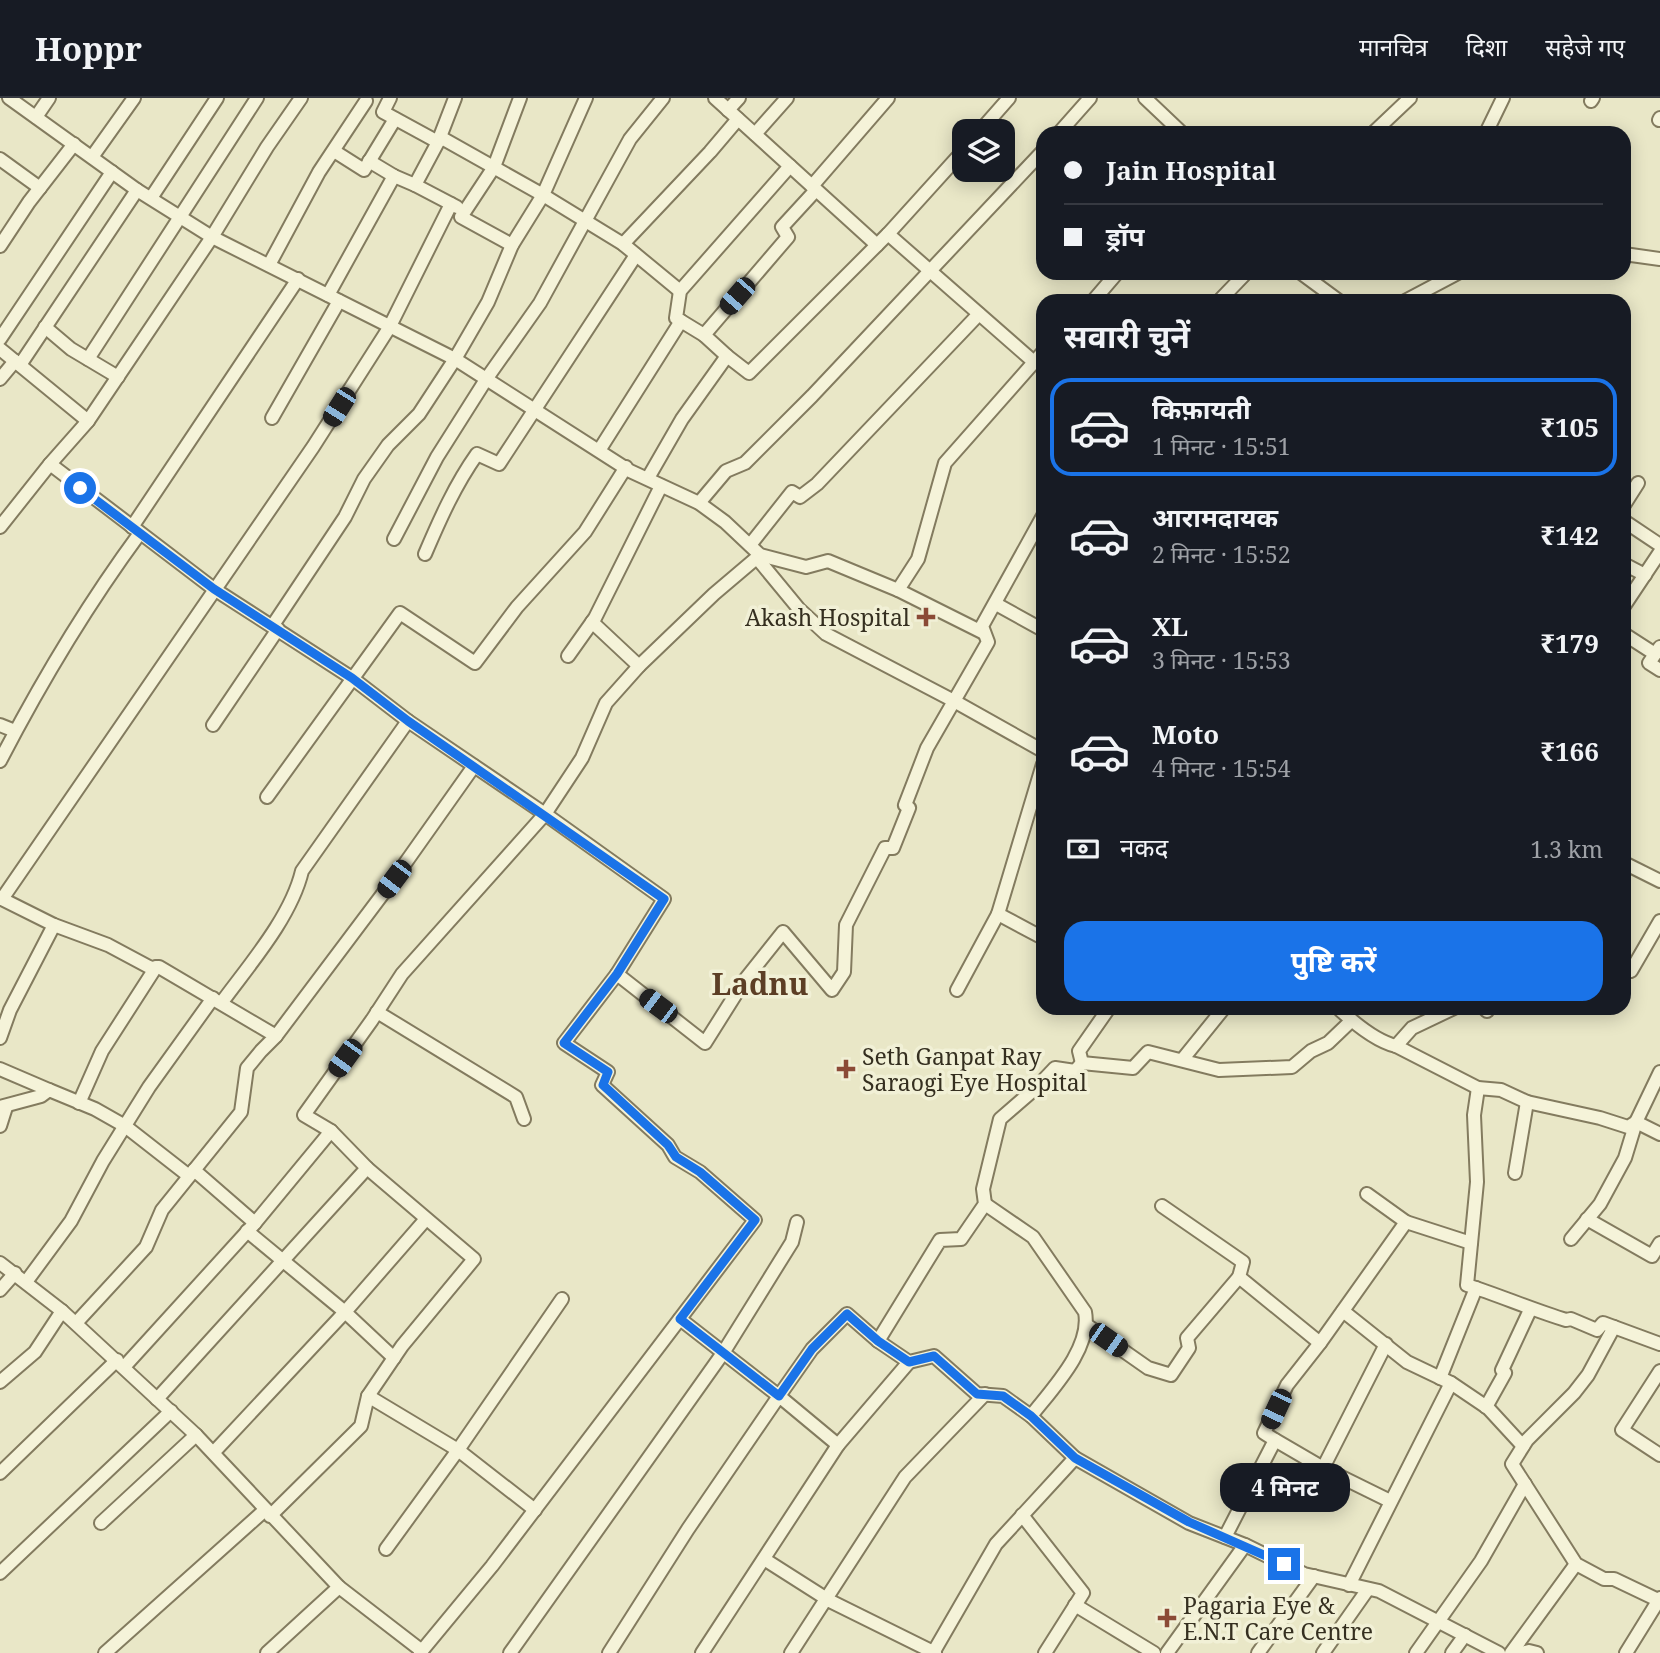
<!DOCTYPE html>
<html lang="hi">
<head>
<meta charset="utf-8">
<style>
  :root { --surface:#171b24; --page:#20242c; --text:#f1f3f6; --muted:#9ea1a6; --line:#363941; --accent:#1a73e8 }
  body { margin:0; font-family:"Noto Serif","Noto Sans Devanagari",serif; background:var(--page); color:var(--text); height:100vh; display:flex; flex-direction:column; font-size:26px; white-space:nowrap }
  * { box-sizing:border-box; margin:0 }
  p { font-size:23px; color:var(--muted) }
  .icon { flex:none; width:38px; height:38px; fill:none; stroke:currentColor; stroke-width:2; stroke-linecap:round; stroke-linejoin:round }
  .map { position:relative; flex:1; overflow:hidden }
  .details { position:absolute; left:1036px; top:196px; width:595px; height:721px; display:flex; flex-direction:column; background:var(--surface); border-radius:21px; box-shadow:0 4px 18px #0003 }
  .details>* { flex:none }
  .top-card { position:absolute; left:1036px; top:28px; width:595px; height:154px; border-radius:21px; box-shadow:0 4px 18px #0003; display:grid; align-content:center; height:154px; padding:0 28px; background:var(--surface) }
  .buttons { position:absolute; left:952px; top:21px; display:grid; gap:14px }
  .buttons a { display:grid; place-items:center; width:63px; height:63px; border-radius:14px; background:var(--surface); box-shadow:0 4px 18px #0003; font-size:35px }
  .end { position:absolute; width:32px; height:32px; margin:-16px; border:9px solid #1a73e8; background:#fff; box-shadow:0 0 0 4px #fff }
  .from { border-radius:50% }
  .bubble { position:absolute; height:49px; border-radius:21px; background:var(--surface); box-shadow:0 4px 18px #0003; font-size:23px; font-weight:700; line-height:49px; text-align:center }
  .car { position:absolute; width:21px; height:42px; margin:-21px -10px; border-radius:9px; box-shadow:0 0 5px 2px #0007; background:linear-gradient(#222 24%,#8ab4d8 0 40%,#222 0 76%,#8ab4d8 0 86%,#222 0) }
  .top-card b { display:flex; align-items:center; gap:24px; height:66px; font-size:26px }
  .top-card b+b { border-top:2px solid var(--line) }
  .top-card i { width:18px; height:18px; background:var(--text) }
  ul { padding:0; list-style:none }
  li { display:flex; align-items:center; gap:21px; height:98px; margin:0 14px 10px; padding:0 14px; border:4px solid transparent; border-radius:21px }
  li div { flex:1 }
  li b { display:block; font-size:26px }
  li em { font-style:normal; font-weight:700 }
  li.selected { border-color:var(--accent) }
  li>.icon { width:63px; height:63px; stroke-width:1.5 }
  h2 { padding:0 28px; font-size:32px; line-height:84px }
  .pay { display:flex; align-items:center; gap:18px; height:77px; padding:0 28px; font-size:26px }
  .pay p { margin-inline-start:auto }
  .primary-button { display:flex; gap:14px; margin-top:auto; padding:14px 28px }
  .primary-button a { flex:1; height:80px; border-radius:21px; background:var(--accent); color:#fff; font-size:28px; font-weight:700; line-height:80px; text-align:center }
  header { display:flex; align-items:center; gap:42px; box-sizing:border-box; height:98px; padding:0 35px; background:var(--surface); border-bottom:2px solid var(--line) }
  header strong { font-size:33px }
  nav { display:flex; gap:38px; margin-inline-start:auto; font-size:24px }
  .map>svg:first-child { display:block }
  .lines { fill:none; stroke-linecap:round; stroke-linejoin:round }
  .minor-casing { stroke:#837b5f; stroke-width:16 }
  .minor { stroke:#f5f3d9; stroke-width:12 }
  .route { stroke:#1a73e8; stroke-width:9 }
  .poi-dot { fill:#8b4a36; stroke:#f1f0d6; stroke-width:2.5 }
  .labels { text-anchor:middle; dominant-baseline:central; stroke-width:7; stroke-linejoin:round; paint-order:stroke }
  .poi-label { font-size:23px; fill:#352f20; stroke:#f1f0d6; text-anchor:start }
  .district-label { font-size:30px; font-weight:bold; fill:#5c3e25; stroke:#f1f0d6 }
</style>
</head>
<body>
<header>
<strong>Hoppr</strong>
<nav><a>मानचित्र</a><a>दिशा</a><a>सहेजे गए</a></nav>
</header>
<div class="map">
<svg width="1660" height="1555" viewBox="0 0 1660 1555">
  <rect width="100%" height="100%" fill="#e9e7c7"/>
  <g class="lines">
    <g class="minor-casing">
      <g id="minor">
        <polyline points="9,0 137,92 212,139 455,261 630,373 699,405 725,424 760,457 806,469 828,463 898,492 984,535"/>
        <polyline points="390,0 383,14 438,44"/>
        <polyline points="455,0 438,44 415,87 457,109"/>
        <polyline points="715,0 877,147 888,136 1034,264"/>
        <polyline points="1145,0 1182,35"/>
        <polyline points="1591,3 1593,0"/>
        <polyline points="728,12 739,0"/>
        <polyline points="36,19 49,0"/>
        <polyline points="1659,22 1660,20"/>
        <polyline points="980,33 1009,0"/>
        <polyline points="1059,35 1090,0"/>
        <polyline points="1373,35 1410,0"/>
        <polyline points="1486,35 1503,0"/>
        <polyline points="755,36 787,0"/>
        <polyline points="440,39 543,97 623,146 680,193"/>
        <polyline points="334,53 364,72 395,21"/>
        <polyline points="92,59 134,0"/>
        <polyline points="0,61 40,90"/>
        <polyline points="369,63 394,78 415,87"/>
        <polyline points="812,88 888,0"/>
        <polyline points="151,100 217,0"/>
        <polyline points="888,136 964,52"/>
        <polyline points="623,146 710,54 738,21"/>
        <polyline points="512,147 461,119 494,69 520,0"/>
        <polyline points="0,148 29,104 74,46"/>
        <polyline points="1624,156 1660,161"/>
        <polyline points="269,167 319,74 366,3"/>
        <polyline points="1301,175 1339,203"/>
        <polyline points="328,197 394,78"/>
        <polyline points="1093,203 1117,175"/>
        <polyline points="1219,203 1246,175"/>
        <polyline points="1405,203 1458,175"/>
        <polyline points="45,229 71,251 118,279"/>
        <polyline points="704,237 676,220 680,193 790,68"/>
        <polyline points="0,241 112,74"/>
        <polyline points="0,251 88,323 50,366"/>
        <polyline points="727,258 704,237 788,139 782,129 816,92"/>
        <polyline points="88,261 257,0"/>
        <polyline points="20,267 137,92"/>
        <polyline points="0,281 15,263"/>
        <polyline points="272,320 339,203"/>
        <polyline points="88,323 212,139 267,49 301,0"/>
        <polyline points="600,351 681,223"/>
        <polyline points="648,380 682,321 727,258 749,275 877,147"/>
        <polyline points="699,405 726,373 745,365 812,298 1043,53"/>
        <polyline points="1624,407 1638,385"/>
        <polyline points="1624,423 1660,447"/>
        <path d="M0 429 50 366 214 491 352 580 408 623 302 773C291 819 250 866 222 904"/>
        <polyline points="132,429 298,181"/>
        <polyline points="394,441 437,359 487,280 540,205 630,41 663,0"/>
        <polyline points="750,447 792,394 800,399 817,386 979,216"/>
        <path d="M425 456C440 421 455 387 477 356L499 366 636 157"/>
        <polyline points="757,460 799,511 826,536 954,603 1043,653"/>
        <polyline points="1624,466 1645,477"/>
        <polyline points="898,492 918,461 945,365 1043,254"/>
        <polyline points="996,506 1043,532"/>
        <polyline points="1624,508 1660,454"/>
        <polyline points="592,524 639,568"/>
        <polyline points="273,527 345,419 364,381 388,347 419,316 455,261 488,204 512,147 543,97 586,0"/>
        <polyline points="1624,536 1655,556"/>
        <polyline points="1660,549 1649,565 1660,572"/>
        <polyline points="568,558 595,520 661,388"/>
        <polyline points="408,623 545,716 582,660 606,605 639,568 714,496 760,457"/>
        <polyline points="0,627 15,633"/>
        <polyline points="213,627 278,531"/>
        <path d="M0 663C41 584 87 507 140 435"/>
        <polyline points="267,699 400,515 475,565 517,509 585,434 626,369"/>
        <polyline points="1624,765 1660,783"/>
        <polyline points="0,800 54,827 108,847 151,870 159,869 276,938 261,953 247,970 241,1014 162,1112 146,1149 76,1225"/>
        <polyline points="2,801 313,349 389,230 451,106"/>
        <polyline points="998,816 1043,840"/>
        <polyline points="1631,873 1660,823"/>
        <polyline points="957,892 998,816 1043,666"/>
        <path d="M1338 910C1354 925 1375 943 1396 948L1478 990 1501 992 1527 1004 1600 1020 1628 1029 1636 1024"/>
        <polyline points="1484,910 1487,913 1489,910"/>
        <polyline points="377,914 516,999 524,1021"/>
        <polyline points="276,938 394,781 474,668"/>
        <polyline points="0,940 10,912 54,827"/>
        <polyline points="1396,948 1412,930 1454,910"/>
        <polyline points="1182,962 1224,910"/>
        <polyline points="1082,965 1079,953 1109,910"/>
        <polyline points="0,971 49,992"/>
        <path d="M1478 990 1474 1017 1477 1084 1467 1187C1501 1198 1533 1212 1566 1222L1571 1221 1597 1232 1603 1225 1660 1246"/>
        <polyline points="79,1005 102,953 156,869"/>
        <polyline points="0,1009 41,998 49,992 95,1011 125,1028 189,1078"/>
        <polyline points="1636,1024 1660,1036"/>
        <polyline points="0,1028 6,1009"/>
        <polyline points="194,1072 255,1125"/>
        <polyline points="1515,1075 1527,1004"/>
        <polyline points="1367,1096 1406,1124 1471,1145"/>
        <path d="M985 1106 1033 1139 1085 1214C1092 1250 1052 1291 1031 1318"/>
        <polyline points="1162,1108 1243,1164 1239,1179 1320,1245"/>
        <polyline points="1587,1121 1652,1158 1660,1145"/>
        <polyline points="247,1133 345,1214 394,1260"/>
        <polyline points="1571,1141 1600,1106 1625,1060 1636,1024 1660,974"/>
        <polyline points="0,1165 62,1213 196,1337 339,1489 422,1553"/>
        <polyline points="26,1184 71,1123 103,1063 149,989 213,900"/>
        <polyline points="0,1192 15,1175"/>
        <polyline points="1343,1213 1407,1264 1451,1285 1488,1310 1523,1348"/>
        <polyline points="680,1221 779,1298 812,1251 847,1216 878,1243 909,1264 934,1258 977,1296 1003,1298 1031,1318 1075,1360 1189,1425 1245,1447 1304,1476 1379,1493 1499,1555"/>
        <polyline points="1088,1228 1148,1270 1171,1277 1189,1250 1187,1240 1239,1179"/>
        <polyline points="1614,1229 1588,1277 1574,1295 1527,1342 1512,1366 1576,1466 1604,1481 1614,1481 1658,1502"/>
        <polyline points="878,1243 940,1142 961,1141 985,1106 983,1091 1000,1021 1037,989 1055,970 1075,973 1082,965 1133,970 1148,954 1219,972 1292,969 1311,953 1328,945 1351,923"/>
        <polyline points="124,1269 255,1125 331,1033 304,1017 372,922 402,876 545,716 664,801 617,876"/>
        <polyline points="1660,1273 1622,1332 1660,1357"/>
        <polyline points="1440,1280 1476,1190"/>
        <polyline points="0,1284 35,1254 62,1213"/>
        <polyline points="368,1298 458,1352 535,1412"/>
        <polyline points="157,1301 367,1070"/>
        <polyline points="1486,1309 1505,1275 1502,1272 1530,1212"/>
        <polyline points="1275,1342 1323,1370 1390,1403"/>
        <polyline points="838,1347 909,1264"/>
        <polyline points="214,1354 345,1214 426,1121"/>
        <polyline points="1323,1370 1386,1246"/>
        <polyline points="0,1375 117,1262"/>
        <polyline points="1022,1417 1083,1495 1045,1555"/>
        <polyline points="270,1418 361,1328 368,1298 402,1248 474,1161 367,1070 331,1033"/>
        <polyline points="101,1425 196,1337"/>
        <polyline points="1225,1439 1275,1342 1264,1335 1287,1287 1320,1245 1406,1124"/>
        <polyline points="386,1451 458,1352 562,1201"/>
        <polyline points="764,1461 830,1503 935,1555"/>
        <polyline points="0,1475 171,1313"/>
        <polyline points="1349,1487 1451,1285"/>
        <polyline points="1075,1507 1154,1555"/>
        <polyline points="105,1555 265,1412"/>
        <polyline points="267,1555 339,1489"/>
        <polyline points="420,1555 492,1468 755,1122 700,1074 675,1059 668,1047 602,987 608,974 564,945 617,876 705,945 744,883 783,834 832,892 844,874 846,827 885,750 893,750 909,710 905,707 927,650 988,544 982,528 1043,418"/>
        <polyline points="510,1555 723,1255 792,1144 797,1124"/>
        <polyline points="609,1555 688,1431 779,1298 838,1347 702,1555"/>
        <polyline points="791,1555 905,1379 985,1296"/>
        <polyline points="933,1555 996,1446 1075,1360"/>
        <polyline points="1167,1555 1245,1447"/>
        <polyline points="1258,1555 1314,1478"/>
        <polyline points="1323,1555 1368,1491"/>
        <polyline points="1416,1555 1481,1463 1525,1386"/>
        <polyline points="1452,1555 1465,1537"/>
        <polyline points="1511,1555 1576,1466"/>
        <polyline points="1522,1555 1529,1553 1537,1555"/>
        <polyline points="1626,1555 1660,1500"/>
      </g>
    </g>
    <use href="#minor" class="minor"/>
  </g>
  <g class="lines">
    <polyline class="route" points="80,390 214,491 352,580 408,623 664,801 617,876 564,945 608,974 603,987 668,1047 676,1059 700,1074 755,1122 680,1221 779,1298 812,1251 847,1216 878,1243 909,1264 934,1258 977,1296 1003,1298 1031,1318 1075,1360 1091,1369 1189,1424 1284,1466"/>
  </g>
  <g class="poi-dot">
    <path d="M922.5 508.5h7v7h7v7h-7v7h-7v-7h-7v-7h7z"/>
    <path d="M842.5 960.5h7v7h7v7h-7v7h-7v-7h-7v-7h7z"/>
    <path d="M1163.5 1509.5h7v7h7v7h-7v7h-7v-7h-7v-7h7z"/>
  </g>
  <g class="labels">
    <g class="poi-label">
      <text x="910" y="519" text-anchor="end">Akash Hospital</text>
      <text x="862" y="958">Seth Ganpat Ray<tspan x="862" dy="26">Saraogi Eye Hospital</tspan></text>
      <text x="1183" y="1507">Pagaria Eye &amp;<tspan x="1183" dy="26">E.N.T Care Centre</tspan></text>
    </g>
    <g class="district-label">
      <text x="760" y="885">Ladnu</text>
    </g>
  </g>
</svg>
<div class="buttons">
<a><svg class="icon" aria-label="layers" viewBox="0 0 24 24"><path d="M12 4l9 5-9 5-9-5zM3 14l9 5 9-5"/></svg></a>
</div>
<i class="end from" style="left:80px;top:390px"></i>
<i class="end" style="left:1284px;top:1466px"></i>
<div class="bubble" style="left:1220px;top:1365px;width:130px">4 मिनट</div>
<i class="car" style="left:737px;top:198px;rotate:221deg"></i>
<i class="car" style="left:339px;top:309px;rotate:212deg"></i>
<i class="car" style="left:394px;top:781px;rotate:217deg"></i>
<i class="car" style="left:658px;top:908px;rotate:307deg"></i>
<i class="car" style="left:345px;top:960px;rotate:216deg"></i>
<i class="car" style="left:1108px;top:1242px;rotate:125deg"></i>
<i class="car" style="left:1276px;top:1311px;rotate:205deg"></i>
<div class="top-card">
<b><i class="from"></i>Jain Hospital</b>
<b><i></i>ड्रॉप</b>
</div>
<section class="details">
<h2>सवारी चुनें</h2>
<ul>
<li class="selected"><svg class="icon" aria-label="car" viewBox="0 0 24 24"><path d="M5 17H2v-5l4-1 3-4h7l3 4 3 1v5h-3M9 17h6M6 11h13"/><circle cx="7" cy="17" r="2"/><circle cx="17" cy="17" r="2"/></svg><div><b>किफ़ायती</b><p>1 मिनट · 15:51</p></div><em>₹105</em></li>
<li><svg class="icon" aria-label="car" viewBox="0 0 24 24"><path d="M5 17H2v-5l4-1 3-4h7l3 4 3 1v5h-3M9 17h6M6 11h13"/><circle cx="7" cy="17" r="2"/><circle cx="17" cy="17" r="2"/></svg><div><b>आरामदायक</b><p>2 मिनट · 15:52</p></div><em>₹142</em></li>
<li><svg class="icon" aria-label="car" viewBox="0 0 24 24"><path d="M5 17H2v-5l4-1 3-4h7l3 4 3 1v5h-3M9 17h6M6 11h13"/><circle cx="7" cy="17" r="2"/><circle cx="17" cy="17" r="2"/></svg><div><b>XL</b><p>3 मिनट · 15:53</p></div><em>₹179</em></li>
<li><svg class="icon" aria-label="car" viewBox="0 0 24 24"><path d="M5 17H2v-5l4-1 3-4h7l3 4 3 1v5h-3M9 17h6M6 11h13"/><circle cx="7" cy="17" r="2"/><circle cx="17" cy="17" r="2"/></svg><div><b>Moto</b><p>4 मिनट · 15:54</p></div><em>₹166</em></li>
</ul>
<div class="pay"><svg class="icon" aria-label="cash" viewBox="0 0 24 24"><path d="M3 7h18v10H3z"/><circle cx="12" cy="12" r="2"/></svg>नकद<p>1.3 km</p></div>
<div class="primary-button"><a>पुष्टि करें</a></div>
</section>
</div>
</body>
</html>
